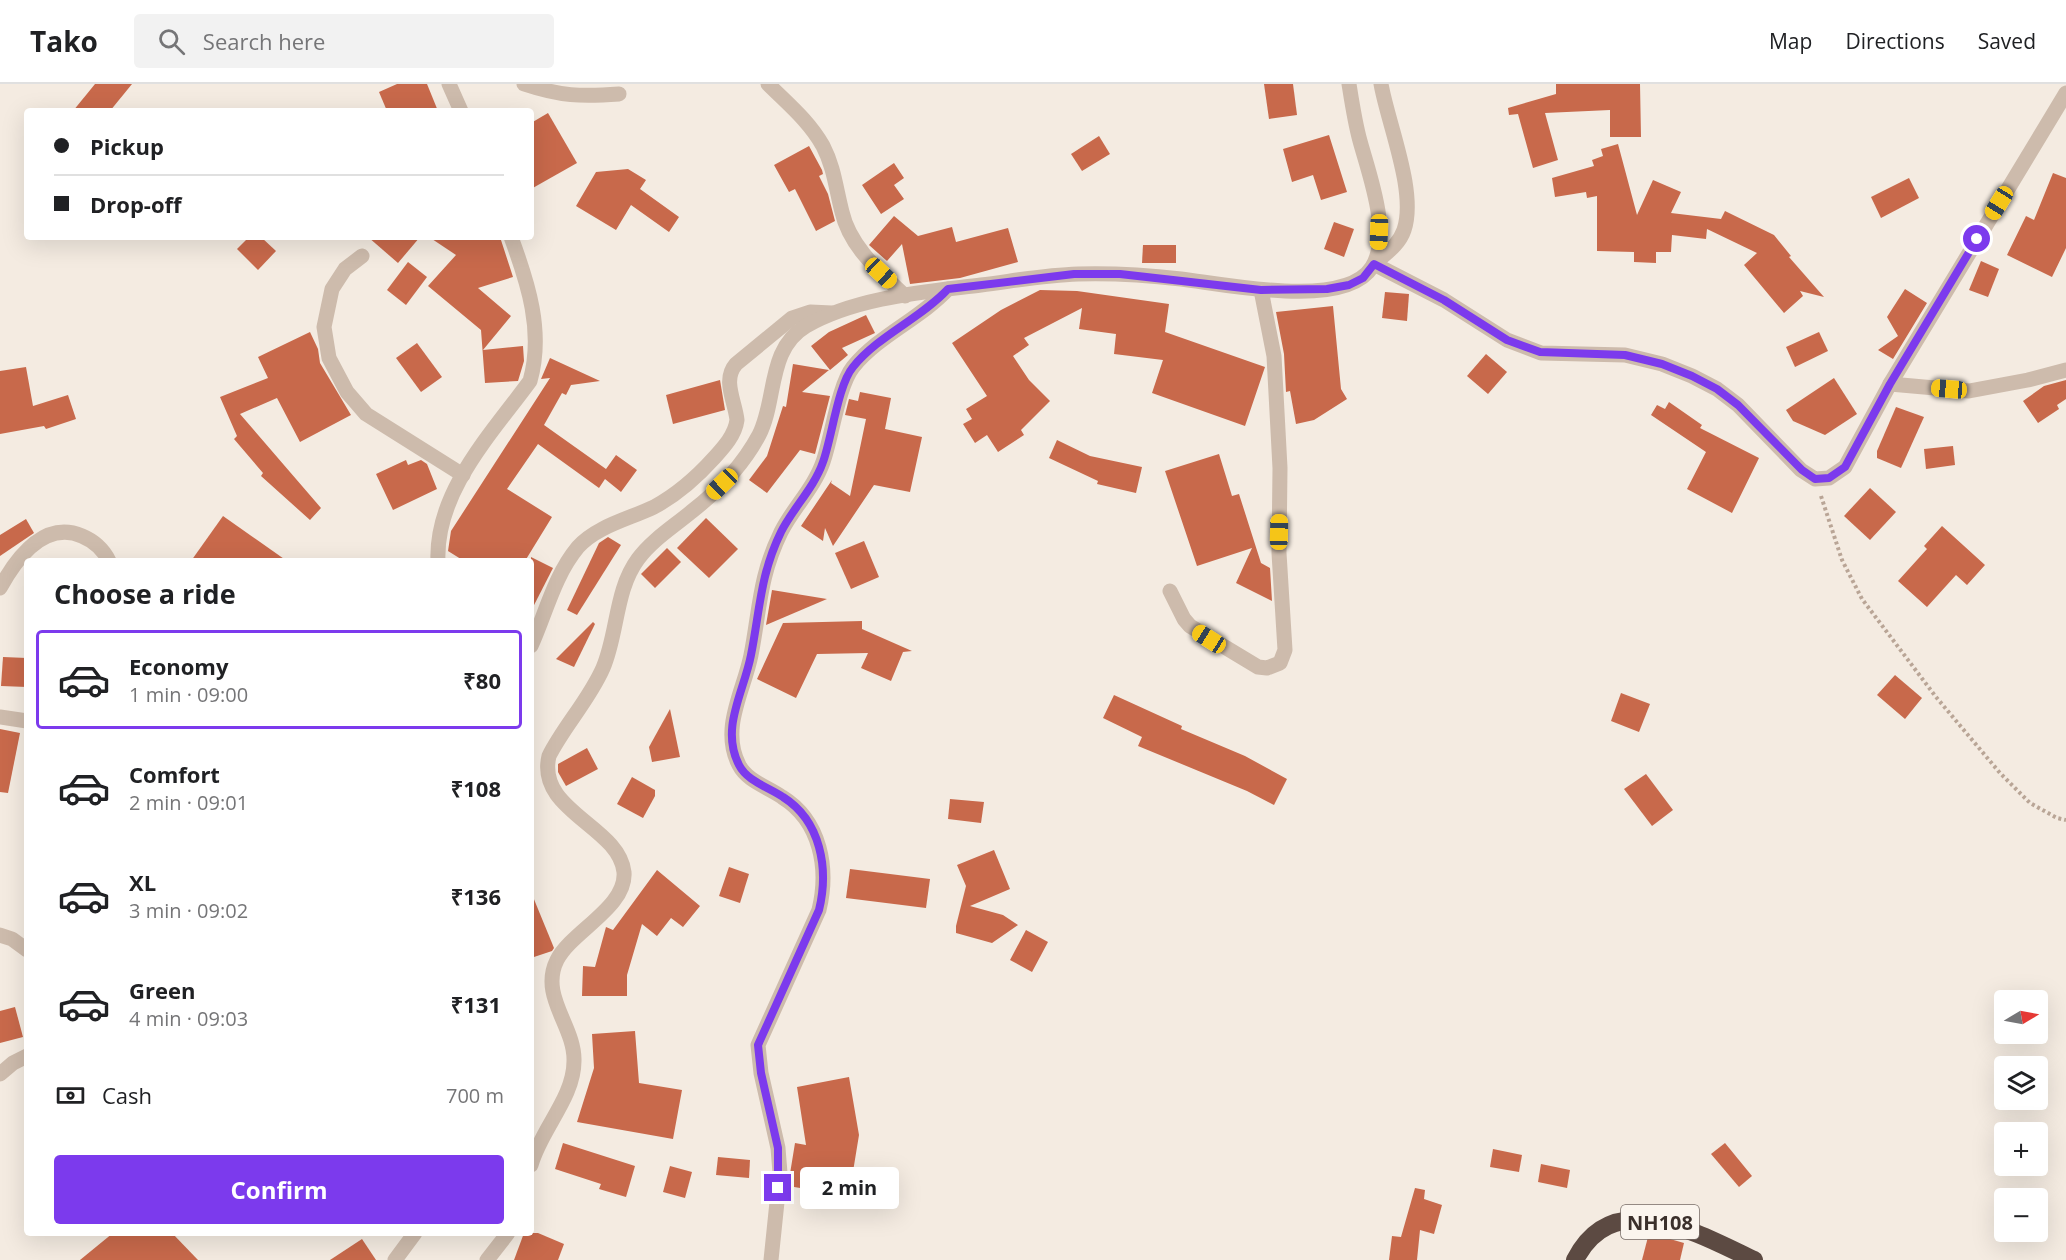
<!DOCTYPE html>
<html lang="en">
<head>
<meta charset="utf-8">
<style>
  :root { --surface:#fff; --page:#f2f2f2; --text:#202124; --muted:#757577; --line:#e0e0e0; --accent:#7c3aed }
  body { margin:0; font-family:"Open Sans",sans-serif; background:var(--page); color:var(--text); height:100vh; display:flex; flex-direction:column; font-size:22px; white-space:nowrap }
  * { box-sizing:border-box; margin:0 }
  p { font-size:20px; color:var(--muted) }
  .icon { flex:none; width:33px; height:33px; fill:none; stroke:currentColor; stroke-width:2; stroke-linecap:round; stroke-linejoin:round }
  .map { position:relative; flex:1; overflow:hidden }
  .drawer { position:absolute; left:24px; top:474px; width:510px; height:678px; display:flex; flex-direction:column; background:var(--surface); border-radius:6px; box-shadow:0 6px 24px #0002 }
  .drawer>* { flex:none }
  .guide { position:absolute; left:24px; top:24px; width:510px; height:132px; border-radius:6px; box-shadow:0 6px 24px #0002; display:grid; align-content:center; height:132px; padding:0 30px; background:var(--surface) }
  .needle { width:39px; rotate:80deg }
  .tools { position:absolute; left:1994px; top:906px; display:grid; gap:12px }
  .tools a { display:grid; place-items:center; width:54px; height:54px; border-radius:6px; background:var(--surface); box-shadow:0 6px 24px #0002; font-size:30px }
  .end { position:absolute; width:27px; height:27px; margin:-14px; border:8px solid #7c3aed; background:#fff; box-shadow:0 0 0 3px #fff }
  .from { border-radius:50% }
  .bubble { position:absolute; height:42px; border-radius:6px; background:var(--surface); box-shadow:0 6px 24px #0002; font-size:20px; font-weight:700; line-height:42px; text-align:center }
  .car { position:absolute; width:18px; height:36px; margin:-18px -9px; border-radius:8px; box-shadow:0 0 4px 2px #0007; background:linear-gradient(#f5c518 24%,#345 0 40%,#f5c518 0 76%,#345 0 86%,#f5c518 0) }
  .guide b { display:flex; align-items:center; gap:21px; height:57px; font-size:22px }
  .guide b+b { border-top:2px solid var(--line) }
  .guide i { width:15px; height:15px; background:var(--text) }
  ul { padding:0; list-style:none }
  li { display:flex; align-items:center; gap:18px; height:99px; margin:0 12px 9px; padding:0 18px; border:3px solid transparent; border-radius:6px }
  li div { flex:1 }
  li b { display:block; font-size:22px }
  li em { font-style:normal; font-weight:700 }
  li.on { border-color:var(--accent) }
  li>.icon { width:54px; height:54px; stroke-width:1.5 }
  h2 { padding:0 30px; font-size:27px; line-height:72px }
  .pay { display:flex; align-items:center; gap:15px; height:66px; padding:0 30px; font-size:22px }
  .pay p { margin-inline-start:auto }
  .action { display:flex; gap:12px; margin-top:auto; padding:12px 30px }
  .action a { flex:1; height:69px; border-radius:6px; background:var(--accent); color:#fff; font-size:24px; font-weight:700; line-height:69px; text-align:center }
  header { display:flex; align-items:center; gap:36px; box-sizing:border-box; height:84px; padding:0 30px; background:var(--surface); border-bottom:2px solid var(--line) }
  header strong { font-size:28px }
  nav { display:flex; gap:33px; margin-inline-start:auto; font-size:21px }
  .search { width:420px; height:54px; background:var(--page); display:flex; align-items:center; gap:15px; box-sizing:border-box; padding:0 21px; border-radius:6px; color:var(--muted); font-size:22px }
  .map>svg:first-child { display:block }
  .building { fill:#c8694b }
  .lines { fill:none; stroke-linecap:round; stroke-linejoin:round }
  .path { stroke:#b9a596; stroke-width:4; stroke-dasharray:3 3; stroke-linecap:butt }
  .minor { stroke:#cdbbac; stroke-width:15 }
  .highway { stroke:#5c4a42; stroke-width:18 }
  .route { stroke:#7c3aed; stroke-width:8 }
  .labels { text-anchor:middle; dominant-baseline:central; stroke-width:4.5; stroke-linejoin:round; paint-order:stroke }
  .shield { fill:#fbf5ee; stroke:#756b66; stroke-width:1.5 }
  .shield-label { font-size:20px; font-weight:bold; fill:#3b302b }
</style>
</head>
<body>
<header>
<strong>Tako</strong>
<div class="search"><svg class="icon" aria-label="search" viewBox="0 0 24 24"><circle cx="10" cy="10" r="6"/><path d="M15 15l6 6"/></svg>Search here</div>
<nav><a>Map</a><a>Directions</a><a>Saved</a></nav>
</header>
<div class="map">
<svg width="2066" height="1176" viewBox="0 0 2066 1176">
  <rect width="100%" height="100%" fill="#f4ebe1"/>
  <g class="building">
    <polygon points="95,0 132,0 110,27 73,27"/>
    <polygon points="397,0 427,0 438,27 387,27 379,8"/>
    <polygon points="1264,0 1293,0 1297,31 1269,35"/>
    <polygon points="1556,0 1640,0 1641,53 1610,53 1610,26 1545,29 1558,76 1533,84 1518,30 1509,31 1508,24 1556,10"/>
    <polygon points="548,29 577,79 531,105 531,39"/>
    <polygon points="1329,51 1347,108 1321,116 1313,91 1292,98 1283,65"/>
    <polygon points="1099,52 1110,70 1082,87 1071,70"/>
    <polygon points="1618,60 1637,131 1653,96 1681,108 1671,129 1721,135 1725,127 1774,151 1791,172 1789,173 1824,213 1800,207 1803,212 1784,229 1744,181 1757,169 1707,145 1706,155 1672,151 1671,168 1656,168 1656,179 1634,178 1634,168 1597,167 1597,112 1587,114 1586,108 1555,113 1552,94 1594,82 1592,76 1603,72 1601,65"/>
    <polygon points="809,62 822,86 823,90 819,92 828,110 835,137 816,147 795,105 789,108 774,81"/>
    <polygon points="894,79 904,94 894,101 904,115 881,130 862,101"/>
    <polygon points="628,85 646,96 640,105 679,133 669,148 631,121 616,146 576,122 596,88"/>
    <polygon points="2053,89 2066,94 2066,164 2052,193 2007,171 2026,132 2034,136"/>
    <polygon points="1909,94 1919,114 1881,134 1871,113"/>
    <polygon points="894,132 918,152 952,143 956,158 1008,144 1018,178 960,194 910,200 902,160 887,177 869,161"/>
    <polygon points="1334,138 1354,145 1344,173 1324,165"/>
    <polygon points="249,153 261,153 276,167 258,186 237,165"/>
    <polygon points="368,153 420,153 398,179"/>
    <polygon points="429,153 500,153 513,193 478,204 511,232 483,266 523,262 524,277 518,297 485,299 481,246 428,202 456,171"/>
    <polygon points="1143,161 1176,161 1176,179 1142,179"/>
    <polygon points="1981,177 1999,185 1988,213 1969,206"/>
    <polygon points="408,178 427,193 406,221 387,206"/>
    <polygon points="1905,205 1927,219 1893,275 1878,266 1898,252 1887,233"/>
    <polygon points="1040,206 1077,207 1169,220 1165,248 1265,283 1245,342 1152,309 1163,276 1114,270 1116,250 1079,245 1082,224 1024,254 1029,261 1013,272 1029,296 1050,317 1021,346 1024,351 998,368 987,351 975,359 963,340 972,335 966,325 987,312 952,259 1001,226"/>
    <polygon points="1385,208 1409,210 1407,237 1382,234"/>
    <polygon points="1333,222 1341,305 1347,315 1314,336 1296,340 1290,307 1286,308 1284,270 1276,228"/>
    <polygon points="866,231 875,249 842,264 848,271 830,286 811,262 829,248"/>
    <polygon points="310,248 318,265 320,279 351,331 300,358 277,314 240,330 321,424 310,436 261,392 263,389 234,355 237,352 220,313 268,294 258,273"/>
    <polygon points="1819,248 1828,267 1795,283 1786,263"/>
    <polygon points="417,259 442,293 421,308 396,274"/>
    <polygon points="1486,270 1507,288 1488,310 1467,292"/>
    <polygon points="550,274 600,297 571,301 566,311 562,309 544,341 606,385 616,371 637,386 621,408 605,395 599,404 538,360 507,405 552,433 525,477 464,477 448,467 451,447 550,294 541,295"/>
    <polygon points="793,280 829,286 802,308 830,312 815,370 800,366 767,409 749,396 767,372 783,322 786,323"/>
    <polygon points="26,283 33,322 68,311 76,335 46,345 44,342 0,350 0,287"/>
    <polygon points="1834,294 1857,330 1825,351 1793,337 1786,326"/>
    <polygon points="720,296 725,326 673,340 666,311"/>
    <polygon points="2066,296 2066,315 2057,321 2059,325 2038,339 2023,317 2044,302"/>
    <polygon points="860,308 891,314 885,345 922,353 910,408 874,401 833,462 825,444 823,457 801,442 832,396 831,399 850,412 866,335 845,331 849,315 858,317"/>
    <polygon points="1669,318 1702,341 1700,344 1759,374 1732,429 1687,405 1706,368 1651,331 1657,321 1665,325"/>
    <polygon points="1896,323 1924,333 1901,384 1877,374 1877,367"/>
    <polygon points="1057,356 1090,372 1142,383 1136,409 1097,400 1098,397 1049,374"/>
    <polygon points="1953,362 1955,381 1926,385 1924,365"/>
    <polygon points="1219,370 1232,412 1239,410 1261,479 1270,484 1272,517 1236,499 1252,464 1197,482 1165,387"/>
    <polygon points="406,376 408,381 421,376 427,380 437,405 393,426 376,390"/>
    <polygon points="1870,404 1896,428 1870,456 1844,432"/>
    <polygon points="223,432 287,477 191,477"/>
    <polygon points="706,434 738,465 709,494 677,464"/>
    <polygon points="26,435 34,449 0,472 0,451"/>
    <polygon points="1942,442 1985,481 1967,501 1956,491 1927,523 1898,497 1927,465 1924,462"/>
    <polygon points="608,453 621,461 577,531 567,526 599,459"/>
    <polygon points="864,457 879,493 851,505 835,469"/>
    <polygon points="667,464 681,478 655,504 641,490"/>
    <polygon points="531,473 553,484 531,527"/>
    <polygon points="772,506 827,515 766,541"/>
    <polygon points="862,537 862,545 912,567 903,568 891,597 861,584 868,569 817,570 796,614 757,595 783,539"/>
    <polygon points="593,538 595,540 574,583 556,575"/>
    <polygon points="3,573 27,574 27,603 1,602"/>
    <polygon points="1895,591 1922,614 1905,635 1877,611"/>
    <polygon points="1621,609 1650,620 1639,648 1611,637"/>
    <polygon points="1114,611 1182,642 1181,645 1245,672 1287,695 1274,721 1247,707 1138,662 1142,653 1103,634"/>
    <polygon points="670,625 680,673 652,678 649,663"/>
    <polygon points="0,645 20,649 8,709 0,708"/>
    <polygon points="587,664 598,685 566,702 558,688 558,680"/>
    <polygon points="1646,690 1673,726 1652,742 1624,705"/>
    <polygon points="632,693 655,706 655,712 643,734 617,720"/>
    <polygon points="950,715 984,718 981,739 948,735"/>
    <polygon points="994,766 1010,805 970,822 1003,831 1018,841 992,859 956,849 956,842 966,802 957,781"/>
    <polygon points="729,783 749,790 740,819 719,812"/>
    <polygon points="850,785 930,795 926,824 846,814"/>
    <polygon points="657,786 700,822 683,843 671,834 657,852 642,840 627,891 627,912 582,912 583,882 595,883 606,843 613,846"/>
    <polygon points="531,808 554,864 552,867 531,874"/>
    <polygon points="1026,846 1048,858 1032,888 1010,876"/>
    <polygon points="15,923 23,953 0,959 0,927"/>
    <polygon points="635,947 639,999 682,1006 673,1055 577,1038 594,984 592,950"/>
    <polygon points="849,993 859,1051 849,1112 788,1102 795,1059 806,1061 797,1003"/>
    <polygon points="563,1059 635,1082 626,1113 599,1105 601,1100 555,1085"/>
    <polygon points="1725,1059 1752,1092 1739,1103 1711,1070"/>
    <polygon points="1493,1065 1522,1071 1519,1088 1490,1083"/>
    <polygon points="718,1073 750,1076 749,1094 716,1091"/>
    <polygon points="1541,1080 1570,1086 1567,1104 1538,1098"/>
    <polygon points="670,1082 692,1088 685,1114 663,1108"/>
    <polygon points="1415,1104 1425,1106 1424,1115 1442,1121 1434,1150 1420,1146 1417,1176 1389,1176 1392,1152 1401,1153"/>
    <polygon points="113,1149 172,1149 198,1176 80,1176"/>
    <polygon points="524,1149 538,1149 564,1160 558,1176 514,1176"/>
    <polygon points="1649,1149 1684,1159 1680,1176 1642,1176"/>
    <polygon points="362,1155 376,1176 330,1176"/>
  </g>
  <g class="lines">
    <polyline class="path" points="1821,412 1842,476 1862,515 1936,613 2000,689 2030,719 2057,734 2066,736"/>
    <g class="minor">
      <polyline points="449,0 461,27"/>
      <path d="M524 0C560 12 581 13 619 10"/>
      <path d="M768 0C788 20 809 37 823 62 834 83 836 105 842 128 850 163 880 188 905 212"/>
      <path d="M1381 0C1388 40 1417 108 1404 146 1399 161 1385 170 1374 180L1444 216 1507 256 1541 269 1625 271 1662 280 1692 292 1717 305 1738 321 1801 386 1815 395 1829 394 1845 383 1890 300 2066 9"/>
      <polyline points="362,172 345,185 332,205 324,243 329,274 347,308 366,330 463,391"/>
      <polyline points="1890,300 1969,307 2028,296 2066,286"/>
      <path d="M438 477C435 408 492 349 530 297 544 248 528 199 511 153"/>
      <path d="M0 504C16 475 44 436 82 452 94 457 103 465 109 477"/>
      <polyline points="1170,507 1184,535 1190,542 1258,583 1267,584 1280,579 1285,566 1279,469 1280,384 1274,272 1261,206"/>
      <path d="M531 562C546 529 554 492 578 463 597 442 629 435 654 423 678 410 696 394 714 374 724 363 735 351 737 336 735 317 722 296 736 280L792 234 810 228 832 229"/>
      <polyline points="0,633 27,637"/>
      <polyline points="0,851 12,855 27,866"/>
      <polyline points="0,990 13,979 27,972"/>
      <path d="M531 1081C541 1045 574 1014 574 977 575 942 539 912 557 876 572 847 627 823 624 788 619 742 536 727 549 672 564 642 589 616 603 584 618 549 615 506 638 475 652 456 673 443 691 428 718 407 743 381 759 351 777 316 767 265 806 242 857 213 924 208 981 201 1013 197 1045 191 1078 190 1112 189 1146 191 1181 195 1224 200 1345 226 1372 183 1392 151 1369 90 1360 57 1355 39 1352 19 1349 0"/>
      <polyline points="395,1176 415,1149"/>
      <polyline points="487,1176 508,1149"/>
      <path d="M771 1176 780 1089 778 1064 761 989 758 961 819 826C829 785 821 737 782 713 768 703 747 697 739 681 720 644 744 607 751 571 760 525 759 493 781 448 793 424 814 404 823 378 832 353 838 302 853 283 879 251 920 235 948 205"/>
    </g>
    <path class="highway" d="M1575 1176C1613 1100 1699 1150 1754 1176"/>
  </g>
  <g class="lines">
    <path class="route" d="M778 1104V1064L761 989 758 961 819 826C829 785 821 737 783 713 768 703 747 697 739 681 720 644 744 608 751 571 760 526 760 491 781 448 793 424 814 404 823 378 832 353 838 301 853 283 879 251 920 235 948 205L1074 190H1120L1261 206 1327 205 1349 201 1363 194 1374 180 1444 216 1507 256 1540 268 1625 271 1662 280 1692 292 1717 305 1738 321 1802 386 1815 395 1829 394 1845 383 1890 300 1977 155"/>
  </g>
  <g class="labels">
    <rect class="shield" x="1621" y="1121" width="78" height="34" rx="4.5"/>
    <g class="shield-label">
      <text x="1660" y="1138">NH108</text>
    </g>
  </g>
</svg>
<div class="tools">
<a><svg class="needle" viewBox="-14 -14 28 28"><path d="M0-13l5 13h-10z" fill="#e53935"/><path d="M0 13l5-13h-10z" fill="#757577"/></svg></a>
<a><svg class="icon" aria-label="layers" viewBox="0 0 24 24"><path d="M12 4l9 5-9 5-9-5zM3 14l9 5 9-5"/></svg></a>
<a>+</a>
<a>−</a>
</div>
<i class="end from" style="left:1977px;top:155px"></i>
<i class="end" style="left:778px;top:1104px"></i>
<div class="bubble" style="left:800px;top:1083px;width:99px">2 min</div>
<i class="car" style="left:1999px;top:119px;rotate:212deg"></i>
<i class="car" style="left:1379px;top:148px;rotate:182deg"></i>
<i class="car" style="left:881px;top:189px;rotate:133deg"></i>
<i class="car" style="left:1949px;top:305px;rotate:275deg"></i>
<i class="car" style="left:722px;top:400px;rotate:226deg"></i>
<i class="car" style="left:1279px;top:448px;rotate:1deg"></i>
<i class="car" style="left:1209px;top:555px;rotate:302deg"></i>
<div class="guide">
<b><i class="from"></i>Pickup</b>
<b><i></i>Drop-off</b>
</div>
<section class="drawer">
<h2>Choose a ride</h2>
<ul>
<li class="on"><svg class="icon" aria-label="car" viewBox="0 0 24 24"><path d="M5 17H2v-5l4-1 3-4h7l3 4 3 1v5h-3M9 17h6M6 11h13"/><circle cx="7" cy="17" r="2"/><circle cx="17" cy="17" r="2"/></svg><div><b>Economy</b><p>1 min · 09:00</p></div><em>₹80</em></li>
<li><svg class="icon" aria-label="car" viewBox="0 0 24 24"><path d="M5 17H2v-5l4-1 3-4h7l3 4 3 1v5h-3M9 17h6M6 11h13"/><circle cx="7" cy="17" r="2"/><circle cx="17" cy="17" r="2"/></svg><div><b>Comfort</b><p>2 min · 09:01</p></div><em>₹108</em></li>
<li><svg class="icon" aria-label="car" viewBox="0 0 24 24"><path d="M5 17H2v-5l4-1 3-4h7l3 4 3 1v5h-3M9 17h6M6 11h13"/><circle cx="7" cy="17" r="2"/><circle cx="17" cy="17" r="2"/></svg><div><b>XL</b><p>3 min · 09:02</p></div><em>₹136</em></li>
<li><svg class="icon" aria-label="car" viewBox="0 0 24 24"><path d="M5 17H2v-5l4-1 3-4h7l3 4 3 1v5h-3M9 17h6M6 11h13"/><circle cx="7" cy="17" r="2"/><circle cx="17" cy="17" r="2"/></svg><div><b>Green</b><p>4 min · 09:03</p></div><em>₹131</em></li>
</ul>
<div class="pay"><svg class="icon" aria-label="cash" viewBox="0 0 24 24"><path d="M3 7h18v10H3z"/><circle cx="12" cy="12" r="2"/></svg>Cash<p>700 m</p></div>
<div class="action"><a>Confirm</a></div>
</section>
</div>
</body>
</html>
